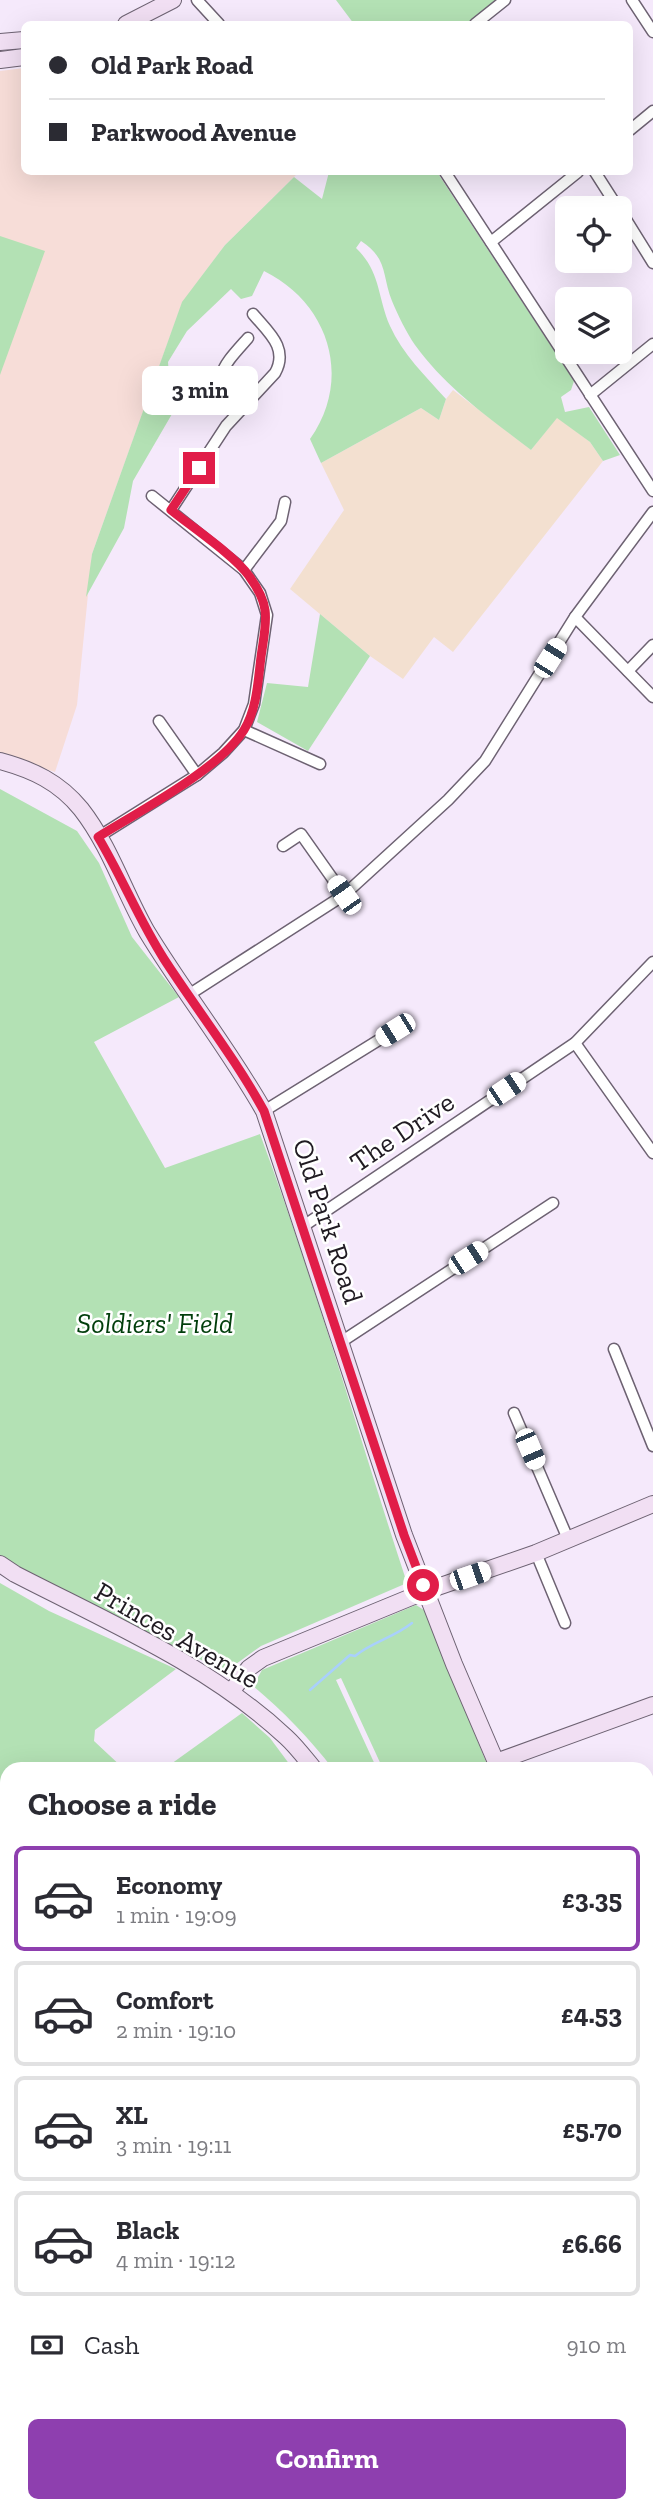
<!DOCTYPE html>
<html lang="en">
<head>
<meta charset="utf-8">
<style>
  :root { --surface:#fff; --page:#f7f7f7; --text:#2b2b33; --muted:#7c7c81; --line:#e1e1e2; --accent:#8e3faf }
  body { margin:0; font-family:"Zilla Slab",serif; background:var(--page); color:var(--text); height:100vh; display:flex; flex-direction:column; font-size:26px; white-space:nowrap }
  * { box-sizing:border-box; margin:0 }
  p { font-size:23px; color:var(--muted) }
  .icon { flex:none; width:38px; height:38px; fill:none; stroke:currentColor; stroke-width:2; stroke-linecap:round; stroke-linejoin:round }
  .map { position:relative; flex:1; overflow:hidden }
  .side { position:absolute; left:0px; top:1762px; width:654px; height:751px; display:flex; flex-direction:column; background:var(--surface); border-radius:21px 21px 0 0; box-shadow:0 7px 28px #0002 }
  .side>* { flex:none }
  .hud { position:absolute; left:21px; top:21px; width:612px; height:154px; border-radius:10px; box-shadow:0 7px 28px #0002; display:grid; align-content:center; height:154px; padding:0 28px; background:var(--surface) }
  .buttons { position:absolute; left:555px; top:196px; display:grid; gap:14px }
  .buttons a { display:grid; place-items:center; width:77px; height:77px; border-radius:10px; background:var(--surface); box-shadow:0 7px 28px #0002; font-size:35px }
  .end { position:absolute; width:32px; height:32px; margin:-16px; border:9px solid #e11d48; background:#fff; box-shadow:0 0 0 4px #fff }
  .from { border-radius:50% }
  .bubble { position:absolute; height:49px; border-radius:10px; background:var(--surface); box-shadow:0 7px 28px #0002; font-size:23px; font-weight:700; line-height:49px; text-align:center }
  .car { position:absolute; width:21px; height:42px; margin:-21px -10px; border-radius:9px; box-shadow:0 0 5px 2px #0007; background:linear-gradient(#fff 24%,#345 0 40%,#fff 0 76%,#345 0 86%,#fff 0) }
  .hud b { display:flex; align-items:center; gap:24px; height:66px; font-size:26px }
  .hud b+b { border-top:2px solid var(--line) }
  .hud i { width:18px; height:18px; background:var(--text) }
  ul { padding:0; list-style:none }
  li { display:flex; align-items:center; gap:21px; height:105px; margin:0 14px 10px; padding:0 14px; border:4px solid var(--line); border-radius:10px }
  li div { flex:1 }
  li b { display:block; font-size:26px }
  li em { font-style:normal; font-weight:700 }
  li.selected { border-color:var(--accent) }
  li>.icon { width:63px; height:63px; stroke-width:1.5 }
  h2 { padding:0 28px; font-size:32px; line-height:84px }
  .pay { display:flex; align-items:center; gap:18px; height:77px; padding:0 28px; font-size:26px }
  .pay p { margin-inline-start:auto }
  .action { display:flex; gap:14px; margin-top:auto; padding:14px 28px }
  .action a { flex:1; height:80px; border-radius:10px; background:var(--accent); color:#fff; font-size:28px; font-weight:700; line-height:80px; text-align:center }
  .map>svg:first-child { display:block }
  .education { fill:#f7ddd8 }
  .medical { fill:#f3e0d0 }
  .green { fill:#b3e1b4 }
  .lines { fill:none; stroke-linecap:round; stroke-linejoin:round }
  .stream { stroke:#a9d0fc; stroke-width:2.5 }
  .street-casing { stroke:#6d6272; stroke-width:13 }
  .secondary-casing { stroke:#6d6272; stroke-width:18 }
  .street { stroke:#fff; stroke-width:10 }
  .secondary { stroke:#f1dff3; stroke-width:16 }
  .route { stroke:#e11d48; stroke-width:9 }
  .labels { text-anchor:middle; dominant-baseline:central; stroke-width:5; stroke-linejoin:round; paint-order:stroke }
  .street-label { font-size:28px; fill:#1f1a21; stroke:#fff }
  .park-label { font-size:28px; font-style:italic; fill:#013e0b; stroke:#fff }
</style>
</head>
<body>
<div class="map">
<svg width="653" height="2512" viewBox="0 0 653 2512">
  <rect width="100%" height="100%" fill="#f5e9fb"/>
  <polygon class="education" points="24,68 24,172 299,172 225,245 182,303 92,554 77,705 55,772 0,755 0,71"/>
  <polygon class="medical" points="453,390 531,450 557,417 590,442 603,461 453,652 434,637 403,679 370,656 290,589 344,510 321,463 421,408 439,420 446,399"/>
  <g class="green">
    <polygon points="336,0 498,0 467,24 354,24"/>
    <path d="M329 172H437L574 381 571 390 561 397 565 412 589 407 620 455 603 461 590 442 557 418 531 450C488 417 447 389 415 345 406 332 398 315 392 301 382 276 388 258 361 241L356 248C381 272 377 296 390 326 402 353 426 377 446 399L439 420 421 408 321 463 310 439C353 378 329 303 264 271L252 296 241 299 231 289 187 331 168 362 172 414 133 481 124 528 86 597 92 554 182 302 225 245 294 177 322 199Z"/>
    <polygon points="0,236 45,251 0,375"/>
    <polygon points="320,614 370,656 308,751 257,722 267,683 308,687"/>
    <path d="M0 789 77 831 99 863 132 937 179 997 94 1042 165 1168 260 1134C315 1282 358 1434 407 1583L261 1646 225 1672 15 1566 0 1555Z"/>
    <polygon points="0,1583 49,1611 176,1669 95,1730 94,1741 124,1769 7,1769 7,2506 463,2506 466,2512 0,2512"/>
    <path d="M416 1605 424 1610 489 1769H383L341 1678 336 1680 377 1769H333C309 1738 283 1711 253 1686L262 1670Z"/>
    <polygon points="242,1713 270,1738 293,1769 164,1769"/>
  </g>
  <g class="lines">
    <path class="stream" d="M310 1690 350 1655 355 1656C372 1642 393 1638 412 1623"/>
    <g class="street-casing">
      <g id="street">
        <polyline points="197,0 219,24"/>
        <polyline points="632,0 653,32"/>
        <polyline points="475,24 505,0"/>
        <polyline points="630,130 653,111"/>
        <polyline points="445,172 653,491"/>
        <polyline points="595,172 618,208"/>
        <polyline points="620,210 653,263"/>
        <polyline points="491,242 578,172"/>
        <polyline points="590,395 653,344"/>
        <path d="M238 411C206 381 224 365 248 338"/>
        <path d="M171 510 226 426 275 373C289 348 268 332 253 314"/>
        <polyline points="244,570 281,521 285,502"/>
        <polyline points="575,617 653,697"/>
        <polyline points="628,671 653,645"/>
        <polyline points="159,721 197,775"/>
        <polyline points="244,730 320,764"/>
        <polyline points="98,837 197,775 223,753 244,730 254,704 267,615 260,593 244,570 152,496"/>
        <polyline points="283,846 301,834 344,895"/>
        <polyline points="190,994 344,895 448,800 485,761 575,617 653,512"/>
        <polyline points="575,1043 653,1153"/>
        <polyline points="264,1111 395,1030"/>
        <polyline points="302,1227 575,1043 653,962"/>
        <polyline points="341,1342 553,1203"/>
        <polyline points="614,1349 653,1446"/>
        <polyline points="514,1413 568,1539"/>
        <polyline points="536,1553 565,1623"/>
        <polyline points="648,1977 653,1978"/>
        <polyline points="648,2130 653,2130"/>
        <polyline points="0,2260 7,2250"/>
        <polyline points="648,2291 653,2291"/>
        <polyline points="0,2401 7,2398"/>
        <polyline points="479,2506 482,2512"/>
      </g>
    </g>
    <g class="secondary-casing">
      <g id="secondary">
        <polyline points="126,24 173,0"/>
        <polyline points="0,42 24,40"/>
        <polyline points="0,60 24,57"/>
        <path d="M0 761C33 770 59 782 81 809 110 846 124 892 147 932 184 993 229 1049 264 1111L404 1535 454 1664 499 1769"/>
        <path d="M0 1564 15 1574C108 1622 209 1665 286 1737 296 1746 305 1758 314 1769"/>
        <polyline points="231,1692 249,1668 263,1658 426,1591 536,1553 653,1504"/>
        <polyline points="496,1762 653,1705"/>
        <polyline points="648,2359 653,2364"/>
      </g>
    </g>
    <use href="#street" class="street"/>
    <use href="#secondary" class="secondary"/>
  </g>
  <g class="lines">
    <path class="route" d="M199 468 171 510C192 527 235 556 249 576 272 607 266 621 261 657 258 681 257 709 244 730 220 769 138 812 98 837 122 877 139 920 164 959 197 1010 235 1058 264 1111L404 1535 423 1585"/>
  </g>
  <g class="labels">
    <g class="street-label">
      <text transform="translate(402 1132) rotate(-34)">The Drive</text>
      <text transform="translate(328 1221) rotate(72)">Old Park Road</text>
      <text transform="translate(177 1635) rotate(30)">Princes Avenue</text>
    </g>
    <g class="park-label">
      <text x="155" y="1323">Soldiers' Field</text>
    </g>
  </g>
</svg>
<div class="buttons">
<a><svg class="icon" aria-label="locate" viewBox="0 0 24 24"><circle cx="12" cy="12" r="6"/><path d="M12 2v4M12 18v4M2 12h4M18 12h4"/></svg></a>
<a><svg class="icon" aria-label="layers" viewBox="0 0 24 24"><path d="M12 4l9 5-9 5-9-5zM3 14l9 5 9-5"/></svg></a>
</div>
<i class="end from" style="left:423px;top:1585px"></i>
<i class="end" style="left:199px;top:468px"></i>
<div class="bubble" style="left:142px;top:366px;width:116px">3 min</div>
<i class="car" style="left:550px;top:658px;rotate:32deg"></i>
<i class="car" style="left:344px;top:895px;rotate:325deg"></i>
<i class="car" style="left:395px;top:1030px;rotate:238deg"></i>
<i class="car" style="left:506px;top:1089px;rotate:56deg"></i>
<i class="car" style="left:468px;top:1258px;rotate:57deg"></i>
<i class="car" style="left:530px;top:1449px;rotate:157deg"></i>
<i class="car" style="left:470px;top:1576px;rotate:71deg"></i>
<div class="hud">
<b><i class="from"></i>Old Park Road</b>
<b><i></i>Parkwood Avenue</b>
</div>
<section class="side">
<h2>Choose a ride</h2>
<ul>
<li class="selected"><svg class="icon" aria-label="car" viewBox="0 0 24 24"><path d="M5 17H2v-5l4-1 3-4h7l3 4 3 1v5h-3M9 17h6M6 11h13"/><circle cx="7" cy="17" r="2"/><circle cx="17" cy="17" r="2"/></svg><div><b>Economy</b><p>1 min · 19:09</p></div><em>£3.35</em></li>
<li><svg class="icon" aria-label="car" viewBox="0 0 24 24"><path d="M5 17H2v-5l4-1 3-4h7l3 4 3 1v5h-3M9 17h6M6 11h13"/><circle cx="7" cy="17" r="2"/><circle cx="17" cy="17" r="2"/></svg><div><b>Comfort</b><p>2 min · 19:10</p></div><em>£4.53</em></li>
<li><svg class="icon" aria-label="car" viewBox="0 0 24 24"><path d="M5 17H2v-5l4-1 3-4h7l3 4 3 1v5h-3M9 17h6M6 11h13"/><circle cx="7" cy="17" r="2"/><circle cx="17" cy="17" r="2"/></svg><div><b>XL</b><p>3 min · 19:11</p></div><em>£5.70</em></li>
<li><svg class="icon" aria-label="car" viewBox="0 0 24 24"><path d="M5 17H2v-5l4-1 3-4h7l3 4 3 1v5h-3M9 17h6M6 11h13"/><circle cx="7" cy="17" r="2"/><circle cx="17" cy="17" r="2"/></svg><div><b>Black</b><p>4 min · 19:12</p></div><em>£6.66</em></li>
</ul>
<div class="pay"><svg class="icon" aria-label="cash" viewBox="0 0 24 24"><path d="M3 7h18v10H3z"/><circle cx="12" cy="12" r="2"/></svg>Cash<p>910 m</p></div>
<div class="action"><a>Confirm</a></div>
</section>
</div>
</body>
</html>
